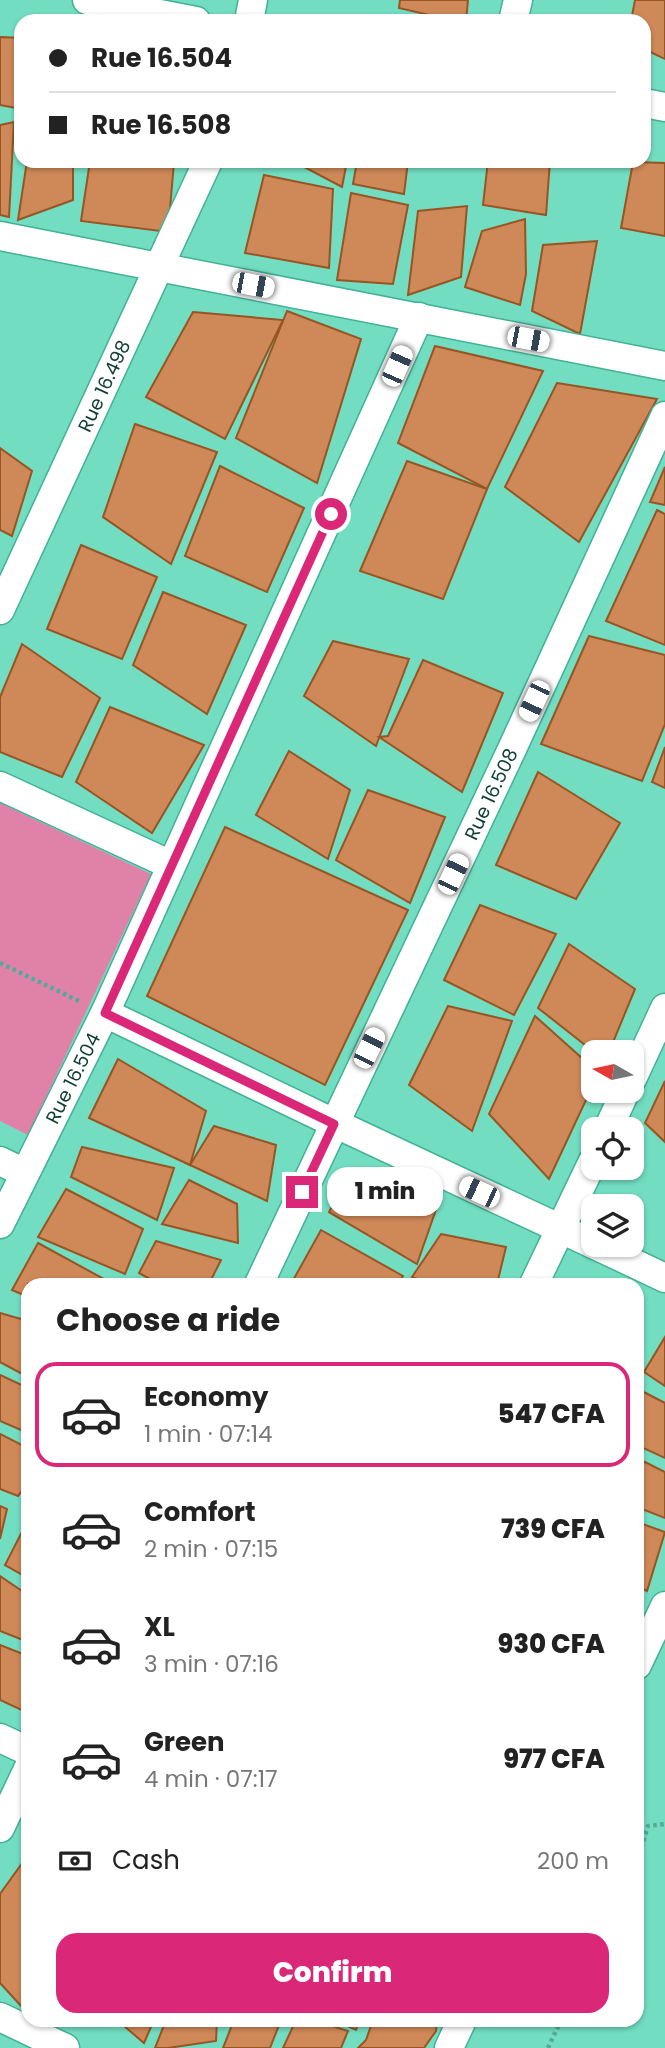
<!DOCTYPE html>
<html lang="en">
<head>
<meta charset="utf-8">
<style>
  :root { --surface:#fff; --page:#f6f6f6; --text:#222; --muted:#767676; --line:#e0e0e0; --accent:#db2777 }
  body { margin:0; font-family:Poppins,sans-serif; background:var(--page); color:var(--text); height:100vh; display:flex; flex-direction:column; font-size:26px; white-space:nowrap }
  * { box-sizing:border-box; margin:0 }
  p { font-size:23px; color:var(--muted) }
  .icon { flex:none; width:38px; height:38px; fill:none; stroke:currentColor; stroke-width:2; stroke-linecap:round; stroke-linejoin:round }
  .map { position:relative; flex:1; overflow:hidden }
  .drawer { position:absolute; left:21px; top:1278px; width:623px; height:749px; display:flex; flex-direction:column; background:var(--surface); border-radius:21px; box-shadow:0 2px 5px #0004 }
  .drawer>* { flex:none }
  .hud { position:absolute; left:14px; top:14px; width:637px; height:154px; border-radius:21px; box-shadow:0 2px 5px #0004; display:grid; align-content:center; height:154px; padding:0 35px; background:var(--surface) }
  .needle { width:46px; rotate:279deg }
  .tools { position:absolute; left:581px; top:1040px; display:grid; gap:14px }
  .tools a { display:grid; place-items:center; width:63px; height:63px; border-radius:14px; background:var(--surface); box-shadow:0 2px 5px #0004; font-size:35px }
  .end { position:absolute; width:32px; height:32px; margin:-16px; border:9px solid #db2777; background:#fff; box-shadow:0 0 0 4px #fff }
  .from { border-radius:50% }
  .bubble { position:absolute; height:49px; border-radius:21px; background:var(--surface); box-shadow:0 2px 5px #0004; font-size:23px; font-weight:800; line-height:49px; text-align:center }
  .car { position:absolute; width:21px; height:42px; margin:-21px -10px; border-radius:9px; box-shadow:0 0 5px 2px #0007; background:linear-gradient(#fff 24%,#345 0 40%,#fff 0 76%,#345 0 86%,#fff 0) }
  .hud b { display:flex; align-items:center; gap:24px; height:66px; font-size:26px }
  .hud b+b { border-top:2px solid var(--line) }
  .hud i { width:18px; height:18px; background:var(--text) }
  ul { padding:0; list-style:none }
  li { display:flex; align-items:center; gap:21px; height:105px; margin:0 14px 10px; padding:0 21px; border:4px solid transparent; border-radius:21px }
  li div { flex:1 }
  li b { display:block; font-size:26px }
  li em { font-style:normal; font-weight:800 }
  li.selected { border-color:var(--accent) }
  li>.icon { width:63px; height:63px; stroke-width:1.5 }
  h2 { padding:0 35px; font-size:32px; line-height:84px }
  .pay { display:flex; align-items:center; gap:18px; height:77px; padding:0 35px; font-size:26px }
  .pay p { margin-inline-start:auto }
  .button { display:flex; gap:14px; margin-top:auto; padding:14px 35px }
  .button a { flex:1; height:80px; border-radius:21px; background:var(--accent); color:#fff; font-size:28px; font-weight:800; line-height:80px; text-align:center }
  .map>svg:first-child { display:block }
  .green { fill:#e081a8 }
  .building { fill:#cf8858; stroke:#975523; stroke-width:2 }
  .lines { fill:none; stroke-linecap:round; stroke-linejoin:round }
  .street-casing { stroke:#42b196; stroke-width:31 }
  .path { stroke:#53ab94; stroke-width:4.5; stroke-dasharray:3.5 3.5; stroke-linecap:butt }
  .street { stroke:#fff; stroke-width:28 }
  .route { stroke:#db2777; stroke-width:9 }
  .labels { text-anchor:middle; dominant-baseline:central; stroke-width:7; stroke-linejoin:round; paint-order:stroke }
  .street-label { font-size:19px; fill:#0e3e33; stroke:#80eace }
</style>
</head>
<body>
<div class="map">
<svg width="665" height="2048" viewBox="0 0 665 2048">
  <rect width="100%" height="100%" fill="#72ddc1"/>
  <polygon class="green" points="0,803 151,874 28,1135 0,1121"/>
  <g class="building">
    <polygon points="400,0 468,0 466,21 455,21 399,8"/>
    <polygon points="635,0 665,0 665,59 644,49 644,21 631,21"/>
    <polygon points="0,37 21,38 21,109 0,105"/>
    <polygon points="14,122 9,217 0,215 0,125"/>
    <polygon points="27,161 73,161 73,200 18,220"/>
    <polygon points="90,161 174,162 168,232 81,221"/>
    <polygon points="293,161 347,161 342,187"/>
    <polygon points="357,161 408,161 404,194 353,184"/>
    <polygon points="488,161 550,161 546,215 483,205"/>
    <polygon points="633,162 665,163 665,236 621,228"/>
    <polygon points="264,175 333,189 329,268 245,253"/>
    <polygon points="351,193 408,205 393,284 337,280"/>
    <polygon points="467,206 461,277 408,295 418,211"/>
    <polygon points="525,219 526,274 520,305 465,287 482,231"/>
    <polygon points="597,241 580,334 532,311 543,245"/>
    <polygon points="287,311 361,339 317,483 236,438"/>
    <polygon points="193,312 283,320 225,439 146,397"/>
    <polygon points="435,346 543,371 487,489 398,443"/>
    <polygon points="557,383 657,399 579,542 505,487"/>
    <polygon points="135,424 217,452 171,564 103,517"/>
    <polygon points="0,448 32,471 12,536 0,530"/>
    <polygon points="407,461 487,489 443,599 360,571"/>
    <polygon points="220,466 304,508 267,592 185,556"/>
    <polygon points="665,467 665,505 650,502"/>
    <polygon points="657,510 665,514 665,645 606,621"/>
    <polygon points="81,545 157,577 122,659 47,629"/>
    <polygon points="163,592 246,625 207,714 133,665"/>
    <polygon points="589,636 665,655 665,724 642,781 541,744"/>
    <polygon points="333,641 409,659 376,746 304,696"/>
    <polygon points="22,644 100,698 62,777 0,752 0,697"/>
    <polygon points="423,660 503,693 462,792 379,737 388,736"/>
    <polygon points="110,707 204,745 152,833 76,782"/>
    <polygon points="665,747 665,788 652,782"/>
    <polygon points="289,751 350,790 328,859 256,815"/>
    <polygon points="538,772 620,823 576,899 496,865"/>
    <polygon points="368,790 445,817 410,903 336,860"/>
    <polygon points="225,827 408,910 325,1085 147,996"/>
    <polygon points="480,905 556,934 514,1015 444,980"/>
    <polygon points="569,944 635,989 609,1052 594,1052 538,1008"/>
    <polygon points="448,1006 512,1021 472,1131 409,1085"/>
    <polygon points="535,1016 593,1068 593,1085 549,1179 489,1114"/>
    <polygon points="118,1059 206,1111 190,1165 89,1118"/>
    <polygon points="665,1081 665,1142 645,1123"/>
    <polygon points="214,1126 276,1145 267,1201 190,1165"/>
    <polygon points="82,1147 174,1168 157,1220 71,1177"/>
    <polygon points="189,1180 237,1204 238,1243 162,1224"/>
    <polygon points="344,1183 439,1201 417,1264 329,1212"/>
    <polygon points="66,1189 143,1229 125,1274 38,1237"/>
    <polygon points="321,1230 403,1276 398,1284 291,1284"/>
    <polygon points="441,1234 506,1247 497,1284 429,1284 412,1277"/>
    <polygon points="156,1241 221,1260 209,1284 159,1284 139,1273"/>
    <polygon points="38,1243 113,1284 28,1284 28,1297 12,1290"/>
    <polygon points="0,1313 28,1321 28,1377 0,1362"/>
    <polygon points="665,1337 665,1386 644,1372"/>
    <polygon points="0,1375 28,1388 28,1433 0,1421"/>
    <polygon points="638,1389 665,1403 665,1458 637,1445"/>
    <polygon points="0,1434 28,1448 28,1483 18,1496 0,1489"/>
    <polygon points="637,1458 665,1472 665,1518 637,1507"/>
    <polygon points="0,1506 7,1509 0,1539"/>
    <polygon points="27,1522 28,1522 28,1578 5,1565"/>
    <polygon points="637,1522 665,1532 647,1591 637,1586"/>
    <polygon points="0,1576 28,1595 28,1642 0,1631"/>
    <polygon points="0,1645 28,1656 28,1713 0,1700"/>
    <polygon points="23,1862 28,1866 28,1990 21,2006 0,1983 0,1894"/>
    <polygon points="117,2020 154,2020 144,2043"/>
    <polygon points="166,2020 217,2020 216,2041 168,2048 155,2048"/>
    <polygon points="234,2020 281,2020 270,2048 223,2048"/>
    <polygon points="296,2020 314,2020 348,2031 341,2048 283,2048"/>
    <polygon points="335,2020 360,2020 356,2030"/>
    <polygon points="373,2020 437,2020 436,2031 424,2048 358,2048 366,2040"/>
  </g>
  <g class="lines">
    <g class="street-casing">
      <g id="street">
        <polyline points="87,0 196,21"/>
        <polyline points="249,21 253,0"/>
        <polyline points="513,21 518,0"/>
        <polyline points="644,103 665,107"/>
        <polyline points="0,236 665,366"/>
        <path id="s1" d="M0 610 208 161"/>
        <polyline points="0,786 171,865"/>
        <polyline points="105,1013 334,1123 593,1244"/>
        <polyline points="632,1079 665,1008"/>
        <polyline points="608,1129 626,1090"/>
        <polyline points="0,1161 25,1173"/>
        <path id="s2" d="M0 1224 105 1013 419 317"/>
        <polyline points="593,1244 665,1278"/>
        <path id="s3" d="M259 1284 512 749 665 416"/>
        <polyline points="534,1284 593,1161"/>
        <polyline points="637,1665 665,1606"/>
        <polyline points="0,1738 28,1751"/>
        <polyline points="0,1828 28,1769"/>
        <polyline points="0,2017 65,2048"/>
        <polyline points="449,2048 462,2020"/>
      </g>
    </g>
    <g class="path">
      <polyline points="0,963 81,1002"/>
      <polyline points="637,1861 648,1826 665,1824"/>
      <polyline points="548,2048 561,2020"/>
    </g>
    <use href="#street" class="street"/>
  </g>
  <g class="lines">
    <polyline class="route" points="302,1192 334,1124 105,1013 331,514"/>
  </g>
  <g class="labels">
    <g class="street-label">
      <text stroke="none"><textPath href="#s1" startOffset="247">Rue 16.498</textPath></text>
      <text stroke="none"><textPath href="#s3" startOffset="542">Rue 16.508</textPath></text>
      <text stroke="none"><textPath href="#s2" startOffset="163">Rue 16.504</textPath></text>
    </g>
  </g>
</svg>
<div class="tools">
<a><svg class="needle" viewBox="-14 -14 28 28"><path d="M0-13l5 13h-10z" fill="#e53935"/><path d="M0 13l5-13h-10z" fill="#767676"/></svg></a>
<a><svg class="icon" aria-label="locate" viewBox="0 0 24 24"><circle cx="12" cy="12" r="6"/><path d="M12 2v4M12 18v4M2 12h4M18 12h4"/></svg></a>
<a><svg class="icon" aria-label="layers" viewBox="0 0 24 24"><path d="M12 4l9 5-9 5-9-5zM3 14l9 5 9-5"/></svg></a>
</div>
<i class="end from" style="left:331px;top:514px"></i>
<i class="end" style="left:302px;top:1192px"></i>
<div class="bubble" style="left:327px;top:1167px;width:116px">1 min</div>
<i class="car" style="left:253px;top:285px;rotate:101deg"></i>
<i class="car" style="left:528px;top:339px;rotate:101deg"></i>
<i class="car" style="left:397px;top:366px;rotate:24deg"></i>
<i class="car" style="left:534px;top:701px;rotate:205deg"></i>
<i class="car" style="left:453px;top:874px;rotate:25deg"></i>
<i class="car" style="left:369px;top:1048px;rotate:26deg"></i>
<i class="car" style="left:479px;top:1192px;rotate:295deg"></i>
<div class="hud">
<b><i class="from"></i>Rue 16.504</b>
<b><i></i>Rue 16.508</b>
</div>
<section class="drawer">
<h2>Choose a ride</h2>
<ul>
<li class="selected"><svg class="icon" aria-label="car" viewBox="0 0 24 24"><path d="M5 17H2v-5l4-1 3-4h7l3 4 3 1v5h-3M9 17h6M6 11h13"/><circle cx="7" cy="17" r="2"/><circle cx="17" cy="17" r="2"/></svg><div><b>Economy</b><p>1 min · 07:14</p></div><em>547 CFA</em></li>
<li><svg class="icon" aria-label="car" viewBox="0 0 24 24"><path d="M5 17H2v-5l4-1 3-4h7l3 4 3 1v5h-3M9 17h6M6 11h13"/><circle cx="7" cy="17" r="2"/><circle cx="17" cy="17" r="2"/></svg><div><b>Comfort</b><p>2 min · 07:15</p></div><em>739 CFA</em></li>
<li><svg class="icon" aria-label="car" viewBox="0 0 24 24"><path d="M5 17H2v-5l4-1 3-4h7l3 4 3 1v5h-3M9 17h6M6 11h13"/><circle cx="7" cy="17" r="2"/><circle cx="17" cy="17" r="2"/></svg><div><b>XL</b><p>3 min · 07:16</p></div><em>930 CFA</em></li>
<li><svg class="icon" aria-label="car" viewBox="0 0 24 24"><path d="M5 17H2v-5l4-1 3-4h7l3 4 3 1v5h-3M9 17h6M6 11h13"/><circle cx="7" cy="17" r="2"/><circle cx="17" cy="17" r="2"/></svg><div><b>Green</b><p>4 min · 07:17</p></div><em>977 CFA</em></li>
</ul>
<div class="pay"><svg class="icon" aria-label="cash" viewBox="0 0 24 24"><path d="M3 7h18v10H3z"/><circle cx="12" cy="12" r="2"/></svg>Cash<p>200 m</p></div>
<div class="button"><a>Confirm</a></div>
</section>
</div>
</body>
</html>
